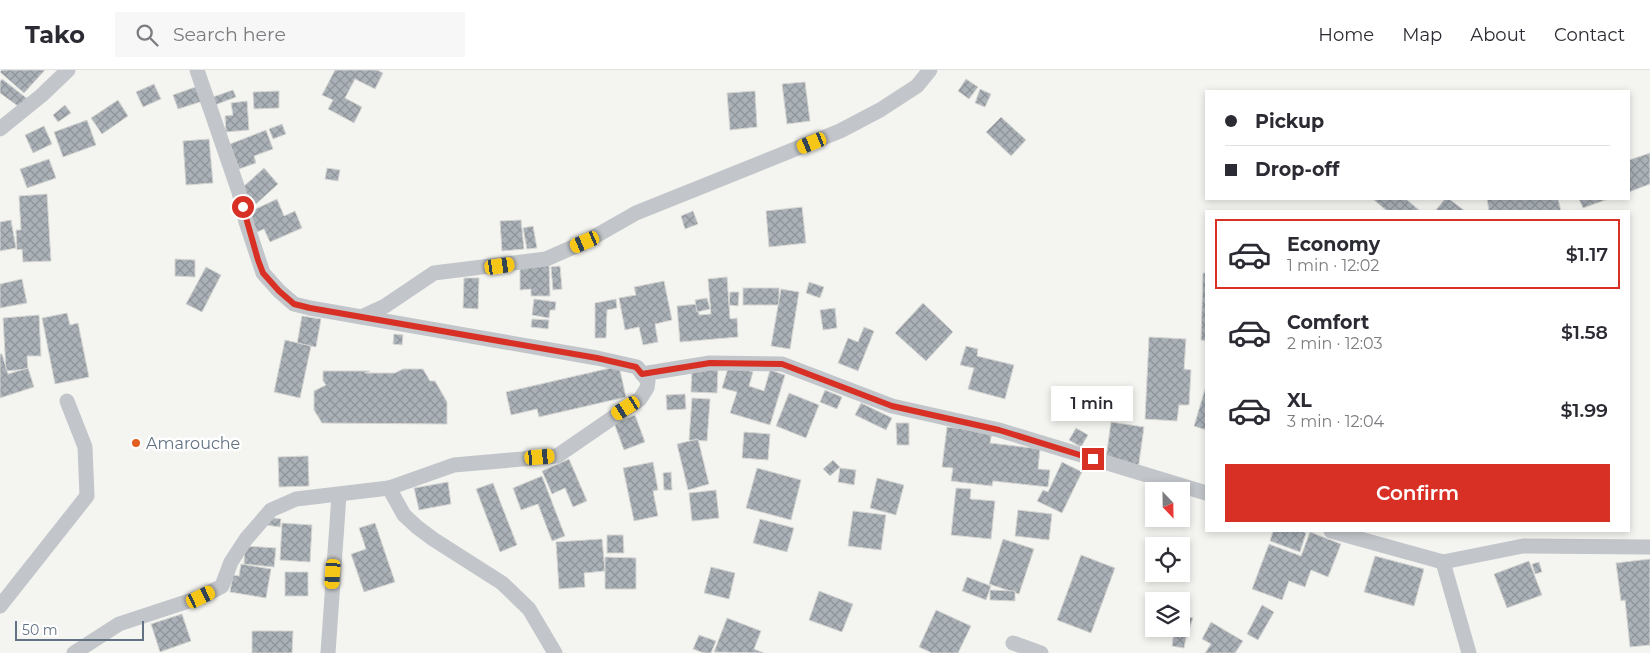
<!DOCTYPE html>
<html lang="en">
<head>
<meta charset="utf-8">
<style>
  :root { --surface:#fff; --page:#f7f7f7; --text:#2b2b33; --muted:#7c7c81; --line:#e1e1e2; --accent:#d93025 }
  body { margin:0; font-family:Montserrat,sans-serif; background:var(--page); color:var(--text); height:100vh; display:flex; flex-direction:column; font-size:19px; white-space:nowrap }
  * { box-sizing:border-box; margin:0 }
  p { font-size:16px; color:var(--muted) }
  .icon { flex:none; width:28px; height:28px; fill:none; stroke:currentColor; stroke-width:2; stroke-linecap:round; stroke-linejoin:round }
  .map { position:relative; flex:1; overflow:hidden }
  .drawer { position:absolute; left:1205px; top:140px; width:425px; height:322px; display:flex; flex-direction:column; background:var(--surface); border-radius:0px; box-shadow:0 2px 8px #0003 }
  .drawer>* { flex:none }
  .guide { position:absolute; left:1205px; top:20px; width:425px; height:110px; border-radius:0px; box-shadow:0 2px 8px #0003; display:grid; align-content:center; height:110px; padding:0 20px; background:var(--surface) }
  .needle { width:32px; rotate:158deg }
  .tools { position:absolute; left:1145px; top:412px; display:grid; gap:10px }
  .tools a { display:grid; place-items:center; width:45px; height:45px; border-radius:0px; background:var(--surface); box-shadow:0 2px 8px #0003; font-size:25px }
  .scale { position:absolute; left:15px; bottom:12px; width:129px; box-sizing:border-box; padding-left:5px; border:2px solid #637282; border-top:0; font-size:14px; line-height:18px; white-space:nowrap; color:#637282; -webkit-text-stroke:4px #fff; paint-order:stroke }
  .end { position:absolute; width:22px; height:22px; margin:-11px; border:6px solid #d93025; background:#fff; box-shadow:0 0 0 2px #fff }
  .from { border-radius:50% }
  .bubble { position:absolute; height:35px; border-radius:0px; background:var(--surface); box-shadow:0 2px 8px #0003; font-size:16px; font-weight:600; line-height:35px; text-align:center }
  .car { position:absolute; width:15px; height:30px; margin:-15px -8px; border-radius:6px; box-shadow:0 0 4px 1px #0007; background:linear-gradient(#f5c518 24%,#345 0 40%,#f5c518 0 76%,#345 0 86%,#f5c518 0) }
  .guide b { display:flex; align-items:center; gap:18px; height:48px; font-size:19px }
  .guide b+b { border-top:1px solid var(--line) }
  .guide i { width:12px; height:12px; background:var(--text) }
  ul { padding:9px 0 0; list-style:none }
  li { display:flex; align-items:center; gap:15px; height:70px; margin:0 10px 8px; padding:0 10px; border:2px solid transparent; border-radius:0px }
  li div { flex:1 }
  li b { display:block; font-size:19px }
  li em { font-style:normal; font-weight:600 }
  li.active { border-color:var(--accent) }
  li>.icon { width:45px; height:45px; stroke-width:1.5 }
  .button { display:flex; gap:10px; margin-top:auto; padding:10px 20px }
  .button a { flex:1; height:58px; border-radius:0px; background:var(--accent); color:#fff; font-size:20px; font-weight:600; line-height:58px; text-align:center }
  header { display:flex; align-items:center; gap:30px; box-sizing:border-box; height:70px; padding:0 25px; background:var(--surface); border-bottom:1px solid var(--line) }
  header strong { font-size:24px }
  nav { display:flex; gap:28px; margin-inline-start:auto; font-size:18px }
  .search { width:350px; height:45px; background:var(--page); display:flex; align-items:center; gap:12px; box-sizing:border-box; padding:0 18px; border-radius:0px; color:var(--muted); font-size:19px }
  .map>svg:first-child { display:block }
  .building { fill:url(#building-cross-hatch); stroke:#d6d6d3 }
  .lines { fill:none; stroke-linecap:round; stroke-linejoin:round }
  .street { stroke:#c2c5c9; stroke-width:15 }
  .route { stroke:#d93025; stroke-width:6 }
  .poi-dot { fill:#e35f22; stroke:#fff; stroke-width:2 }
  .labels { text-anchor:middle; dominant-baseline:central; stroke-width:5; stroke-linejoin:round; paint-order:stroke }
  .poi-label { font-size:16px; fill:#637282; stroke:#fff; text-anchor:start }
</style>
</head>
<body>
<header>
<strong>Tako</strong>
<div class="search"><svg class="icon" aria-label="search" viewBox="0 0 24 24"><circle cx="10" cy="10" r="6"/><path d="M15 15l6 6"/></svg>Search here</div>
<nav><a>Home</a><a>Map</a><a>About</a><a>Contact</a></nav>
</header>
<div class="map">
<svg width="1650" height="583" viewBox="0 0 1650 583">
  <defs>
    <pattern id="building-cross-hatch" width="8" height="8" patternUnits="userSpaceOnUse" patternTransform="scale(1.25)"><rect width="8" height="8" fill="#aab1b7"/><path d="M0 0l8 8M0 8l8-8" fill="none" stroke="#8e949a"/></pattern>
  </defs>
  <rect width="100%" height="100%" fill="#f4f5f1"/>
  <g class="building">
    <polygon points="2,0 45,0 24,23 0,2"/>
    <polygon points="335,0 377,0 383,3 375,19 355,9 345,28 362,37 354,53 328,39 333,30 322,25"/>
    <polygon points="2,9 29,30 22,39 0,23 0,12"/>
    <polygon points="966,9 978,17 969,29 958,21"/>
    <polygon points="805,12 810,51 787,54 782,14"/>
    <polygon points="154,14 161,29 143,37 136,22"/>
    <polygon points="201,15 206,30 178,39 173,25"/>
    <polygon points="980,19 991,24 985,37 975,33"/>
    <polygon points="233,20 236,27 215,35 213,27"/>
    <polygon points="279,21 279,38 254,39 253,22"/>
    <polygon points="755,21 757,57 730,60 727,23"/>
    <polygon points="118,30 128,46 102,64 91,48"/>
    <polygon points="247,31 249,60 226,62 225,46 233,45 231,33"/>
    <polygon points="65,35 71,43 58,52 53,45"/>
    <polygon points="1001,47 1026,70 1011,86 986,62"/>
    <polygon points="87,50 96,75 63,87 54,62"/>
    <polygon points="282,54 286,64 273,69 269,59"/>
    <polygon points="44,56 52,74 33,83 25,65"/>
    <polygon points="266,60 273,79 254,86 256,93 239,99 230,74"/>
    <polygon points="209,69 213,113 186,115 183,71"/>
    <polygon points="1650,83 1650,114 1629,122 1629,90"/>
    <polygon points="49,89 56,108 27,118 20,99"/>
    <polygon points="264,98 278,114 256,134 242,118"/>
    <polygon points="327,98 340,100 338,111 325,109"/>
    <polygon points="47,124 51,191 23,192 22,179 17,180 16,160 21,160 19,126"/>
    <polygon points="277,129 284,146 295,141 302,158 270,172 264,159 257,162 249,142"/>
    <polygon points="1373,129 1406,129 1420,141 1387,141"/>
    <polygon points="1445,129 1449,129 1465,141 1435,141"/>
    <polygon points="1487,129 1558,129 1561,141 1489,141"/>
    <polygon points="1579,129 1608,129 1583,138"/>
    <polygon points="802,137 806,173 769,177 766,141"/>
    <polygon points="693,141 698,154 685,159 681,146"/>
    <polygon points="11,150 16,178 0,181 0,152"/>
    <polygon points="521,150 524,179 502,181 500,151"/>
    <polygon points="533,156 537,178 527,179 523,158"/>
    <polygon points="175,189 195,190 195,207 175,206"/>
    <polygon points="549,195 550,226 531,226 531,219 520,220 520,197"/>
    <polygon points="560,196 562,219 553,220 551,197"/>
    <polygon points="206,197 221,205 202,242 186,234"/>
    <polygon points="1203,203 1206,203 1206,271 1201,270"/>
    <polygon points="727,207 730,249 737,248 738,267 680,272 677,236 698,234 699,245 711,244 708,209"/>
    <polygon points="464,208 479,208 478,239 463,238"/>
    <polygon points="22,209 27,233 0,238 0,214"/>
    <polygon points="664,211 672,250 655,254 658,272 643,275 639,257 625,260 619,228 636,225 634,217"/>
    <polygon points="809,212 824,217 820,228 806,223"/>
    <rect x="743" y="218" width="36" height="17"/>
    <polygon points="781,219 799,222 790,279 771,276"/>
    <polygon points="730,222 739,222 738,236 729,235"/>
    <polygon points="707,228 710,239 697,242 695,230"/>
    <polygon points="534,229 556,232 555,240 550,240 549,248 532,245"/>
    <polygon points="616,229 617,238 607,240 606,268 595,268 595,233"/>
    <polygon points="923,233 953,262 926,291 895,263"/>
    <polygon points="835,238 837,258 823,260 820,240"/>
    <polygon points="67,243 70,255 78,253 89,307 55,314 42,248"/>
    <polygon points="39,245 41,286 27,286 28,299 6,301 3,248"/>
    <polygon points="302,246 321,249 316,277 297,274"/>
    <polygon points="532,249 549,250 548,259 531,257"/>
    <polygon points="864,257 874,261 858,301 838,293 848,268 858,272"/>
    <polygon points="394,264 403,265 402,275 393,274"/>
    <polygon points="1149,267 1186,269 1184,299 1191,300 1189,335 1179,335 1177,351 1145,349"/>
    <polygon points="285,270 311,276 300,328 274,322"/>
    <polygon points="966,276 978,279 977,286 1014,295 1005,329 968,319 974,298 960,295"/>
    <polygon points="0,284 2,284 8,304 28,298 34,317 0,328"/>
    <polygon points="729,295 753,302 749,316 764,321 770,300 785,305 770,355 730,343 737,322 722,318"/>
    <polygon points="619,296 626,327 539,347 537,339 511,345 506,322"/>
    <polygon points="692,298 718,298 717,323 691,322"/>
    <polygon points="403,299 423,299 430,311 435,311 447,332 447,354 322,353 314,340 314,321 326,315 323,311 323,301 370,301 365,303 395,303"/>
    <polygon points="1206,316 1206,360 1194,356"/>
    <polygon points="825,320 842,327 837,339 820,332"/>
    <polygon points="789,323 819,335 806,368 776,356"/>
    <polygon points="685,324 686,339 667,340 666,325"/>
    <polygon points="692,328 710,329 707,371 689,370"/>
    <polygon points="861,333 892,348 886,360 855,345"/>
    <polygon points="635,345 645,372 624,380 614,353"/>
    <polygon points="1111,352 1144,357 1138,400 1105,395"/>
    <polygon points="896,353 909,353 909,375 897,375"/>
    <polygon points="947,357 992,362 990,373 1040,379 1038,399 1050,400 1048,417 993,411 992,416 951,411 953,398 942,397"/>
    <polygon points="1076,358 1088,365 1081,377 1069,370"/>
    <polygon points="744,362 770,364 768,390 742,388"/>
    <polygon points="698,369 709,414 688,420 677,374"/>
    <polygon points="308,386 309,416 279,417 278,387"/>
    <polygon points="569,389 587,431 573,437 565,418 552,424 542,401"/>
    <polygon points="833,390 840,397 830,406 823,399"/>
    <polygon points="653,392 658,420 653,421 658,446 634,451 623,398"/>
    <polygon points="1062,392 1082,402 1062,443 1037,431 1043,420 1048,422"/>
    <polygon points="757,398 801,410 791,450 746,438"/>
    <polygon points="840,398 856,400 854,415 838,412"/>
    <polygon points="671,402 672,420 664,420 663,403"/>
    <polygon points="542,406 565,466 552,471 538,434 521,440 513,418"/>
    <polygon points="877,408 904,415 896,445 870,438"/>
    <polygon points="448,412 451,434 419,440 414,418"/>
    <polygon points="493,413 517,475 500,482 476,419"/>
    <polygon points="956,418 971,419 970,429 995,431 991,469 951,465"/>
    <polygon points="716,420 719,448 692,451 689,423"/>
    <polygon points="1018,440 1052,444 1049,470 1015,466"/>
    <polygon points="853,441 886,445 881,480 848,476"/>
    <polygon points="267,447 281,449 280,457 266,455"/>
    <polygon points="760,449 794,458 787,482 753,473"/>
    <polygon points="282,453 312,455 310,492 280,490"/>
    <polygon points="375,453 395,512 364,522 351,484 366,479 359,458"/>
    <polygon points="1273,461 1301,461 1306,463 1300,482 1270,471"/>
    <polygon points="1310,462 1341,474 1328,507 1311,500 1305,517 1289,511 1282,530 1252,519 1269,474 1301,486"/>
    <polygon points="607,465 623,465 624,483 607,483"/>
    <polygon points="602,469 605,501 584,503 585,517 559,519 556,472"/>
    <polygon points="1003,469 1034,479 1019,524 989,514"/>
    <polygon points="245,476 276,478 274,497 244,494"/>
    <polygon points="1081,485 1115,498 1091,563 1057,550"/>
    <polygon points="1375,486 1424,499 1414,536 1364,522"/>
    <polygon points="605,487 636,488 636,519 605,519"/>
    <polygon points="1650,489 1650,575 1630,577 1625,530 1621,531 1616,493"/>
    <polygon points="1529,491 1542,525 1507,538 1494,504"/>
    <polygon points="1539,492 1542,502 1535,504 1532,494"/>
    <polygon points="241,494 271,499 266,528 230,522 233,505 239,506"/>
    <polygon points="711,497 735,503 729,529 704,523"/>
    <rect x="285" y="502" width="23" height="24"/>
    <polygon points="967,507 991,516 986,530 962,521"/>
    <polygon points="990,520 1015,521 1015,531 990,530"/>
    <polygon points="819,521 853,534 842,562 809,550"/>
    <polygon points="1262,535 1274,542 1258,570 1247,564"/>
    <polygon points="936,540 971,556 958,583 932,583 919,577"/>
    <polygon points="182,544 191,571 160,582 151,554"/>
    <polygon points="1184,545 1193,548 1189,560 1181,557"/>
    <polygon points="727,548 761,561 754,579 764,583 714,582"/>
    <polygon points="1211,552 1243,571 1235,583 1205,583 1211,574 1202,569"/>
    <polygon points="252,561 293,561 292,583 252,583"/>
    <polygon points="1174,561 1187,563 1184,578 1172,576"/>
    <polygon points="699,565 716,571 711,583 704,583 693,579"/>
  </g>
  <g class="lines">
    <g class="street">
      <polyline points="197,0 239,122 246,152 263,203 279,221 294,234 310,238 597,288 637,297 648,311 647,318 640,329 557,386 454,395 389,418 404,445 417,457 433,469 502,513 529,539 555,583"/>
      <polyline points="0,59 42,25 68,0"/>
      <polyline points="361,247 385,236 434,203 546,189 585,172 636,143 840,61 880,40 917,16 930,0"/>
      <polyline points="642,304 710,293 782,294 892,336 999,360 1206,423"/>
      <polyline points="1331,461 1443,492 1523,476 1650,477"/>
      <polyline points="1443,492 1469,583"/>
      <polyline points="0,536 87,426 85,377 67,331"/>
      <polyline points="1013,573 1041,583"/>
      <polyline points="74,583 119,554 201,527 222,516 231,492 246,469 271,440 296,429 389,418"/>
      <polyline points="328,583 339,425"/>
    </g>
  </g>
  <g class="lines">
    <polyline class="route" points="243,137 258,190 263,203 279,221 294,234 310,238 597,288 636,297 642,304 710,293 782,294 892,336 999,360 1093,389"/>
  </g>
  <circle class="poi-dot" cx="136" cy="373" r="5"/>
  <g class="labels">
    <g class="poi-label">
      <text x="146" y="373">Amarouche</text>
    </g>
  </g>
</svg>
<div class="tools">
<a><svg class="needle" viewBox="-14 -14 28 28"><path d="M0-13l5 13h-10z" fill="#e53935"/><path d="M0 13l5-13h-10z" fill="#7c7c81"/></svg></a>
<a><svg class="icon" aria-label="locate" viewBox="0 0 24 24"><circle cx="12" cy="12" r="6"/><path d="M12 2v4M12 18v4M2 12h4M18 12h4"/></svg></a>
<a><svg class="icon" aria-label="layers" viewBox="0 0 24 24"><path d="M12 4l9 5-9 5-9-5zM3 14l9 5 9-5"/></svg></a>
</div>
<div class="scale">50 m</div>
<i class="end from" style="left:243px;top:137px"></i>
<i class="end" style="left:1093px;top:389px"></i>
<div class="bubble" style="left:1051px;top:316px;width:82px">1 min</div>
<i class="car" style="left:812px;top:73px;rotate:248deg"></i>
<i class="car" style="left:585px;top:172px;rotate:247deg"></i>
<i class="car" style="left:500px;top:196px;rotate:82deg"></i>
<i class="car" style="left:626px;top:338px;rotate:238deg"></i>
<i class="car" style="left:540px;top:387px;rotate:85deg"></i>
<i class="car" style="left:333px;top:504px;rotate:184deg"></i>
<i class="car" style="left:201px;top:527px;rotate:64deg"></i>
<div class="guide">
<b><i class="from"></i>Pickup</b>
<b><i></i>Drop-off</b>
</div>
<section class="drawer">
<ul>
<li class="active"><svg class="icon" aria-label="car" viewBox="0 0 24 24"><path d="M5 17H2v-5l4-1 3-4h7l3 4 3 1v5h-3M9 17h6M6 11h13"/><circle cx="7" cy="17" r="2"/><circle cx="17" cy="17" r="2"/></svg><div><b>Economy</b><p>1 min · 12:02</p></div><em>$1.17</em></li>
<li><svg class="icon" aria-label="car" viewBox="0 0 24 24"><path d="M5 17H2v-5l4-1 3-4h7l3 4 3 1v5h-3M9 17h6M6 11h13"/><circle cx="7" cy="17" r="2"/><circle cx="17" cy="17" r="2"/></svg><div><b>Comfort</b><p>2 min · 12:03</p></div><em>$1.58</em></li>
<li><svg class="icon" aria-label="car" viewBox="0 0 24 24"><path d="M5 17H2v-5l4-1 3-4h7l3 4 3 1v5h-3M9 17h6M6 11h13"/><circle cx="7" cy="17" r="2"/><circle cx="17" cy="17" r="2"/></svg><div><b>XL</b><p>3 min · 12:04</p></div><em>$1.99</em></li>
</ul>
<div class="button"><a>Confirm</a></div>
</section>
</div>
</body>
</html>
